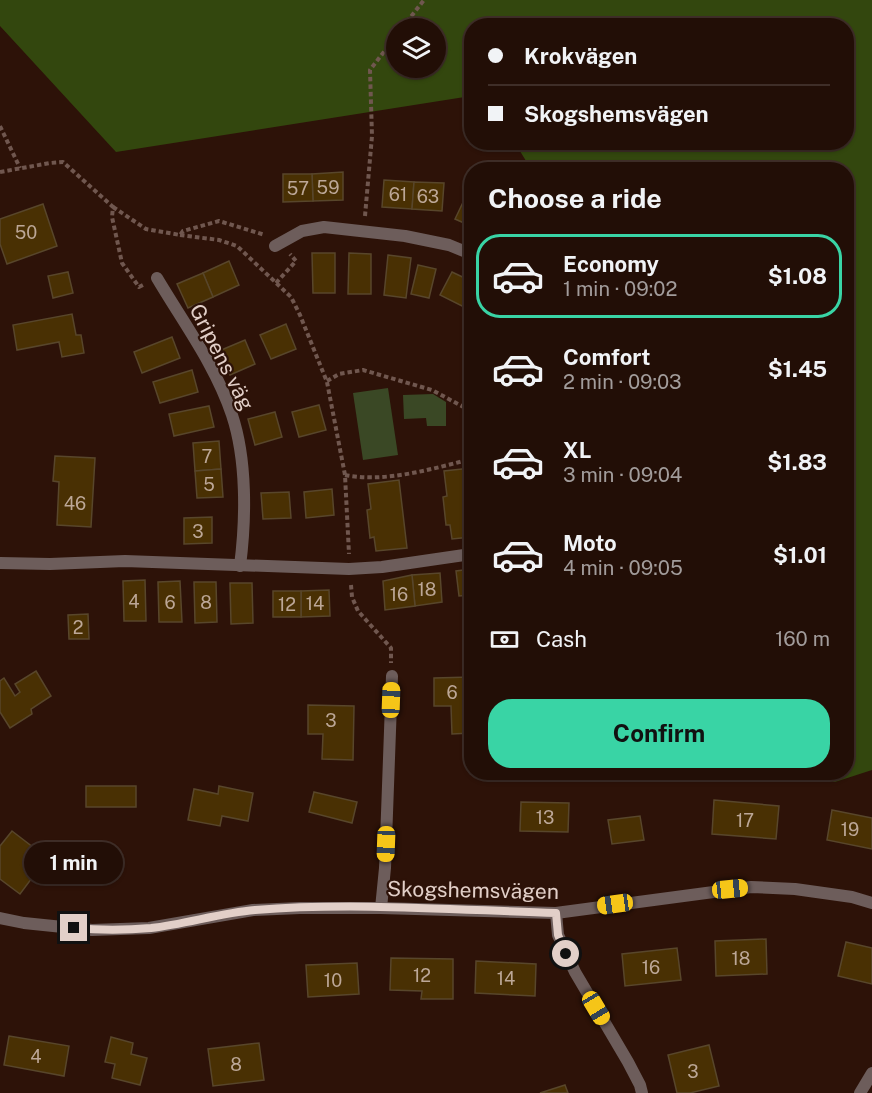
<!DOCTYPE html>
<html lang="en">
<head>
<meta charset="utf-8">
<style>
  :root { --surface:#220e06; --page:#2e1c14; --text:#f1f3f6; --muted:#a29c9b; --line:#3f2e28; --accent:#39d4a5 }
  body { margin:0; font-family:"Public Sans",sans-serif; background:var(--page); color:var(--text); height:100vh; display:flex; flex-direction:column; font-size:22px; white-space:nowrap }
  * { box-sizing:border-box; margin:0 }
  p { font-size:20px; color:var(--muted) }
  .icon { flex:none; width:33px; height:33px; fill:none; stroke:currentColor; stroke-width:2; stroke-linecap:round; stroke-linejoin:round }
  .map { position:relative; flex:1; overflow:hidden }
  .side { position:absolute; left:464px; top:162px; width:390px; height:618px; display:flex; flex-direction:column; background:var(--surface); border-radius:24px; box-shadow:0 2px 4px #0004,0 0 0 2px var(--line) }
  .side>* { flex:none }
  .guide { position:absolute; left:464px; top:18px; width:390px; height:132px; border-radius:24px; box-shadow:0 2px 4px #0004,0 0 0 2px var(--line); display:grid; align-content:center; height:132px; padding:0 24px; background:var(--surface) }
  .tools { position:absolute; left:386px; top:18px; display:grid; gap:12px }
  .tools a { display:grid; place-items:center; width:60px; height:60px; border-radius:50%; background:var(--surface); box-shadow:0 2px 4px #0004,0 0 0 2px var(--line); font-size:30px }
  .end { position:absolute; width:27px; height:27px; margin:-14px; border:8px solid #e2cfc8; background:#111; box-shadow:0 0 0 3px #111 }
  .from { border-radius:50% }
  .bubble { position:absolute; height:42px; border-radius:21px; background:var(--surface); box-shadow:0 2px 4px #0004,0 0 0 2px var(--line); font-size:20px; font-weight:700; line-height:42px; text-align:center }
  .car { position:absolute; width:18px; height:36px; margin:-18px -9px; border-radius:8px; box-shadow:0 0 4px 2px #0007; background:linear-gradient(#f5c518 24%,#345 0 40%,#f5c518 0 76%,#345 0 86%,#f5c518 0) }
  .guide b { display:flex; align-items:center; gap:21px; height:57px; font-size:22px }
  .guide b+b { border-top:2px solid var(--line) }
  .guide i { width:15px; height:15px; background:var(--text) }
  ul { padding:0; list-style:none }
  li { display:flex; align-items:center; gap:18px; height:84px; margin:0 12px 9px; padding:0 12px; border:3px solid transparent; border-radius:24px }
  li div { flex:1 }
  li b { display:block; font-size:22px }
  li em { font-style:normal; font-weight:700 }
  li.selected { border-color:var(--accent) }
  li>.icon { width:54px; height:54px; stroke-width:1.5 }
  h2 { padding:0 24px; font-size:27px; line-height:72px }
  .pay { display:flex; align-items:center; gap:15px; height:66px; padding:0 24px; font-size:22px }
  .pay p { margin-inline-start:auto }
  .primary-button { display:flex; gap:12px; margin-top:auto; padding:12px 24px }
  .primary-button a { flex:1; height:69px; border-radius:24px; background:var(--accent); color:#111; font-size:24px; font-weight:700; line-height:69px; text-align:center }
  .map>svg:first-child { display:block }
  .green { fill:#3a4825 }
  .forest { fill:#33470e; fill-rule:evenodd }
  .building { fill:#493003; stroke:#58462b; stroke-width:1.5 }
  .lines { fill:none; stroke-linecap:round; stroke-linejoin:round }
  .path { stroke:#70574f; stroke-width:4; stroke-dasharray:4.5 3; stroke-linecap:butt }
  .service { stroke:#6d5d5b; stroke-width:12 }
  .minor { stroke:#6d5d5b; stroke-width:12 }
  .route { stroke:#e2cfc8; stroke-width:8 }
  .labels { text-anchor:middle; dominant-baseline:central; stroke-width:4.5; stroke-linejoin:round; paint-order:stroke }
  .number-label { font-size:18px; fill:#bca797 }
  .street-label { font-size:21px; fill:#e2cfc8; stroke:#2d1208 }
</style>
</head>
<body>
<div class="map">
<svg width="872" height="1093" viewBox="0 0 872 1093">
  <rect width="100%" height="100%" fill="#2d1208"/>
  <g class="green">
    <polygon points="388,388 398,455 363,460 353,393"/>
    <polygon points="433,394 446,402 446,426 427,426 426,418 404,419 403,395"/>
  </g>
  <path class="forest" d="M0 0H872V770L835 782 804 773 846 772V170L531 169 515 143 846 142V26H471V96L116 152 0 26ZM396 28H435V68H396Z"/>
  <g class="building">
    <polygon points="343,172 343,200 313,201 312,174"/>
    <polygon points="283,174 312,174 313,201 283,202"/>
    <polygon points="384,180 414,182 412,209 382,207"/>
    <polygon points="414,182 444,183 442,211 412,209"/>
    <polygon points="467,194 471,196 471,226 455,219"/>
    <polygon points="43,204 57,246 7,264 0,244 0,219"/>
    <polygon points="312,253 335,253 335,293 313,293"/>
    <polygon points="349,253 371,254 371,294 348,294"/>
    <polygon points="388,255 411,258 406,298 384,295"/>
    <polygon points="229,261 239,285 213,297 203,273"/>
    <polygon points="418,265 436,269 429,298 411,294"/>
    <polygon points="68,272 73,293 53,298 48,276"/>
    <polygon points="452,272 471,281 471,297 466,308 440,295"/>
    <polygon points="203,273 213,297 188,308 177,284"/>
    <polygon points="72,314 76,335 81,335 84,353 62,357 59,342 17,350 13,325"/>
    <polygon points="286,324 296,349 271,359 260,335"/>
    <polygon points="172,337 180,358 142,373 134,352"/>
    <polygon points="245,340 255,364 230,375 219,351"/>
    <polygon points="192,370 198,392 160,403 153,382"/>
    <polygon points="319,405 326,430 299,437 292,412"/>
    <polygon points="209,406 214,427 174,436 169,414"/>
    <polygon points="275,412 282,437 255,445 248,419"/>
    <polygon points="219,441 221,469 195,471 193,443"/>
    <polygon points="55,456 95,458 91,527 57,525 59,482 53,481"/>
    <polygon points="471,468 471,537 452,539 450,525 446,525 443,497 447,496 444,471"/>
    <polygon points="221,469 223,497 197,498 195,471"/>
    <polygon points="399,480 407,548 376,551 374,537 370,538 367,510 371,509 368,484"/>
    <polygon points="332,489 334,515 306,518 304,492"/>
    <polygon points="289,492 291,518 263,519 261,493"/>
    <polygon points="212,517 212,543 184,544 184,518"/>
    <polygon points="471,569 471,595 459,596 456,571"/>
    <polygon points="440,573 442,602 415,606 412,575"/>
    <polygon points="412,575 415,606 385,610 383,581"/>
    <polygon points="145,580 146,621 124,621 123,581"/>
    <polygon points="180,581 182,622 159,622 158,582"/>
    <polygon points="194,582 216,582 217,622 195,623"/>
    <polygon points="230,583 252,583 253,623 231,624"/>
    <polygon points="329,590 330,616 301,617 301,591"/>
    <rect x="273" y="591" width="28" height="26"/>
    <polygon points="88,614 89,639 69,639 68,615"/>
    <polygon points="36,671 51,696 31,709 32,714 10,728 0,712 0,681 4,678 15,696 20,692 15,684"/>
    <polygon points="471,677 471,733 452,734 451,706 434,706 434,678"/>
    <polygon points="308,705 354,706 353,760 322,759 323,734 308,734"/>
    <rect x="86" y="786" width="50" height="21"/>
    <polygon points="219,786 253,793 248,821 222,816 220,826 188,820 194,789 218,794"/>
    <polygon points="314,792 357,802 352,823 309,812"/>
    <polygon points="714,800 779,806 776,839 712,834"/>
    <polygon points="521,802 569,803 568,832 520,831"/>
    <polygon points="832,810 872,818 872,849 827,840"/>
    <polygon points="640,816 644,840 612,844 608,820"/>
    <polygon points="12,831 47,858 20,894 0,879 0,846"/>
    <polygon points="766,939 767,974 716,976 715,941"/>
    <polygon points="846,942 872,948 872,984 838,976"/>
    <polygon points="677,948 681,980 625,986 622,954"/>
    <polygon points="391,958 453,959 453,999 421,999 422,991 390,990"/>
    <polygon points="476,961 536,964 535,996 475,993"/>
    <polygon points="357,963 359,994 308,997 306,965"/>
    <polygon points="9,1036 69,1046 64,1076 4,1065"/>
    <polygon points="111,1037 133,1043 131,1054 147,1058 140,1085 112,1078 115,1064 105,1062"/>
    <polygon points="259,1043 264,1080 213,1086 208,1049"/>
    <polygon points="709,1045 719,1086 690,1093 677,1093 668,1055"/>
    <polygon points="565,1085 568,1093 540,1093"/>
  </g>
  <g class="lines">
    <g class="path">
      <polyline points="402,28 424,0"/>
      <polyline points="0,126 20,168"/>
      <polyline points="0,172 50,163 63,162 113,207 112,217 122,263 139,287 143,285"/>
      <polyline points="113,207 146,229 180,235 183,231 219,221 265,235"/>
      <polyline points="365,216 372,136 370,70 396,36"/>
      <polyline points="180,235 219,240 237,246 291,297 300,315 327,382 345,475 349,554"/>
      <polyline points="276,283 296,261 290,254"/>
      <polyline points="327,381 339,374 363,370 432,390 471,411"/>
      <path d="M345 475C385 483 432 469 471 459"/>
      <polyline points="351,585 352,597 358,611 391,648 391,663"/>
    </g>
    <polyline class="service" points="860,1093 872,1073"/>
    <g class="minor">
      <polyline points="275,246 302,231 324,227 405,236 449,245 471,254"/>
      <path d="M157 278C183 322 216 366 232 415 247 460 246 519 240 566"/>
      <polyline points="0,563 50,564 125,561 349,569 382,567 471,554"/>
      <polyline points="381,908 385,868 392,676"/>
      <polyline points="556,913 558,935 575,972 628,1062 640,1085 642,1093"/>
      <polyline points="0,918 24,923 92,930 149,928 253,910 300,908 381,908 556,913 751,887 795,889 852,897 872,903"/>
    </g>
  </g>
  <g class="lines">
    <path class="route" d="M74 928C96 930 129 930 151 928 186 924 220 913 255 910 353 902 457 910 556 913L558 935 566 954"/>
  </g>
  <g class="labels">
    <g class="number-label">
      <text x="328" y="187">59</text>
      <text x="298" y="188">57</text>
      <text x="398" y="194">61</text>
      <text x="428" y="196">63</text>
      <text x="26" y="232">50</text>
      <text x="207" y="456">7</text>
      <text x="209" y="484">5</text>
      <text x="75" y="503">46</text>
      <text x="198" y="531">3</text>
      <text x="427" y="589">18</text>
      <text x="399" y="594">16</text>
      <text x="134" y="601">4</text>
      <text x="170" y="602">6</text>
      <text x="206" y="602">8</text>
      <text x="315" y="603">14</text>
      <text x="287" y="604">12</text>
      <text x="78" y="627">2</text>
      <text x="452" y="692">6</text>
      <text x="331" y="720">3</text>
      <text x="545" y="817">13</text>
      <text x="745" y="820">17</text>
      <text x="850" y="829">19</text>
      <text x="741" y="958">18</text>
      <text x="651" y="967">16</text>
      <text x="422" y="975">12</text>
      <text x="506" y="978">14</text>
      <text x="333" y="980">10</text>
      <text x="36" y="1056">4</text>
      <text x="236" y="1064">8</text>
      <text x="693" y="1071">3</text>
    </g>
    <g class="street-label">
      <text transform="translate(222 357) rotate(63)">Gripens väg</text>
      <text transform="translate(473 890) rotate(1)">Skogshemsvägen</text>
    </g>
  </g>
</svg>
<div class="tools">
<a><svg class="icon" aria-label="layers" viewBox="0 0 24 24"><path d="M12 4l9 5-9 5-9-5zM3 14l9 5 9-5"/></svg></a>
</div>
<i class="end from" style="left:566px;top:954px"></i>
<i class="end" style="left:74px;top:928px"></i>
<div class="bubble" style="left:24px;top:842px;width:99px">1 min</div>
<i class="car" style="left:391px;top:700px;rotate:2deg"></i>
<i class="car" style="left:386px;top:844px;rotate:182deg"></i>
<i class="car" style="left:730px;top:889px;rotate:84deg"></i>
<i class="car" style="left:615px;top:904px;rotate:262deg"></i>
<i class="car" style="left:596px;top:1008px;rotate:149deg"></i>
<div class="guide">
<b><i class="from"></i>Krokvägen</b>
<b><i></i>Skogshemsvägen</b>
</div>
<section class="side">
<h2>Choose a ride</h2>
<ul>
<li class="selected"><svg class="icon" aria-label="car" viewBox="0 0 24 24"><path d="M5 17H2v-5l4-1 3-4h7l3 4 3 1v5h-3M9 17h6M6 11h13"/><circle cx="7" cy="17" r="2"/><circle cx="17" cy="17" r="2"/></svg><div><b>Economy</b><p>1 min · 09:02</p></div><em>$1.08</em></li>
<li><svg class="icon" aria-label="car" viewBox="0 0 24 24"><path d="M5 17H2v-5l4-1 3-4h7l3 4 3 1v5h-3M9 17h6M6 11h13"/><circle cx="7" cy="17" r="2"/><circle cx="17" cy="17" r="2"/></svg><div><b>Comfort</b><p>2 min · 09:03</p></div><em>$1.45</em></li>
<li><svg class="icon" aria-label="car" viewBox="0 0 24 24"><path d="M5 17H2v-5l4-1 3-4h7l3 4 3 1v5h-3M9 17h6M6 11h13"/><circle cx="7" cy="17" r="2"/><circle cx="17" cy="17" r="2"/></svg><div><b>XL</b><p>3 min · 09:04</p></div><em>$1.83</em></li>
<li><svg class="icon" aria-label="car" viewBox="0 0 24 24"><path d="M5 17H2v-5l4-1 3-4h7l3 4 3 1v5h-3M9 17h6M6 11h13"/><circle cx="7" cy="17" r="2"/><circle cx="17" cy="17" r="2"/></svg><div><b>Moto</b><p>4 min · 09:05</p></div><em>$1.01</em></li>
</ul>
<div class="pay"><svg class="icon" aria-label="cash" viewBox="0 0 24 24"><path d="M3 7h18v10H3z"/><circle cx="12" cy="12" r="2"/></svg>Cash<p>160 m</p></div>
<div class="primary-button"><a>Confirm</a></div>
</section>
</div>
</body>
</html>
